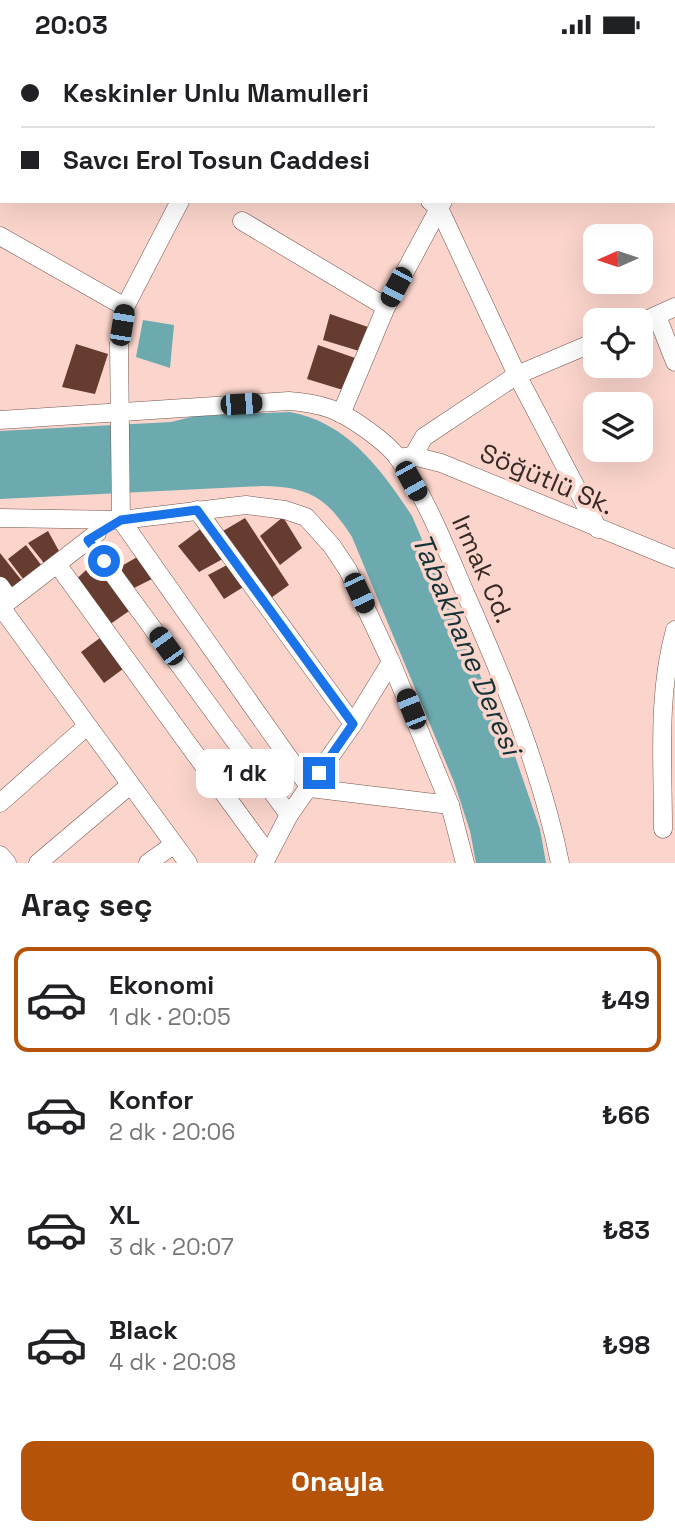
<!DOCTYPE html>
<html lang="tr">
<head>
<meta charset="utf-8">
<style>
  :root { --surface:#fff; --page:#f6f6f6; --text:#202124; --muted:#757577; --line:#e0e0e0; --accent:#b45309 }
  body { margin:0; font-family:"Space Grotesk",sans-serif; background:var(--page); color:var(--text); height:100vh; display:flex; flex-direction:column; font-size:26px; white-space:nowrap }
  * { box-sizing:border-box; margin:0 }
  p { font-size:23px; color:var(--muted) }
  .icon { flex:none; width:38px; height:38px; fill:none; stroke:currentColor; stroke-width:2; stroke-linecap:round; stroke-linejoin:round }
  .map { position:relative; height:814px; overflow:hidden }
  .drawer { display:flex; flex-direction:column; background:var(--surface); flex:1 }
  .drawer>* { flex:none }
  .hud { position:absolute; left:0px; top:0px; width:676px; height:154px; box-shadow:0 7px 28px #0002; display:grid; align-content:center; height:154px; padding:0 21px; background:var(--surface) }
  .needle { width:46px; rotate:267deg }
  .buttons { position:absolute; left:583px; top:175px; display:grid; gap:14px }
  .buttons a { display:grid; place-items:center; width:70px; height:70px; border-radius:14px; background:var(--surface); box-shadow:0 7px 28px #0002; font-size:35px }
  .end { position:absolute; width:32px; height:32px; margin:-16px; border:9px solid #1a73e8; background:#fff; box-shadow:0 0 0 4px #fff }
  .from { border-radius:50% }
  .bubble { position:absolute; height:49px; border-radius:14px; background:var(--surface); box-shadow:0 7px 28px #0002; font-size:23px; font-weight:700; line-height:49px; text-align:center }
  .car { position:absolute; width:21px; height:42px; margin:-21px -10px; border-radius:9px; box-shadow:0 0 5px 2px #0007; background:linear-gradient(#222 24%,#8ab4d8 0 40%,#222 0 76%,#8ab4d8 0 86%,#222 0) }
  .hud b { display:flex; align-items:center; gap:24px; height:66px; font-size:26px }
  .hud b+b { border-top:2px solid var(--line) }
  .hud i { width:18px; height:18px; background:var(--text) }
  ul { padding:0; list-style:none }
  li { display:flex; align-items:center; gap:21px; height:105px; margin:0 14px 10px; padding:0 7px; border:4px solid transparent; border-radius:14px }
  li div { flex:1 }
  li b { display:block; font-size:26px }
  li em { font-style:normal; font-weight:700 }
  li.on { border-color:var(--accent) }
  li>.icon { width:63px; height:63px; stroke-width:1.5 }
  h2 { padding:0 21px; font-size:32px; line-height:84px }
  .primary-button { display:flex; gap:14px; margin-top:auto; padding:14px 21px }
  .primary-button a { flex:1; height:80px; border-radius:14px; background:var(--accent); color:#fff; font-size:28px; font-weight:700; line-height:80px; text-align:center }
  .status { display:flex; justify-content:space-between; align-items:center; height:49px; padding:0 35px; background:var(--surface); direction:ltr }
  .status svg { height:19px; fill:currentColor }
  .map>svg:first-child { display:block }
  .water { fill:#6caab0 }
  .building { fill:#663b30 }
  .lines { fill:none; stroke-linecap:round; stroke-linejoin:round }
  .minor-casing { stroke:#74554d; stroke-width:19 }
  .major-casing { stroke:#fff; stroke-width:24 }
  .minor { stroke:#fff; stroke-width:18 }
  .major { stroke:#fad0c6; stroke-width:23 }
  .route { stroke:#1a73e8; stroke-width:9 }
  .labels { text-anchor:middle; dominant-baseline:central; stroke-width:7; stroke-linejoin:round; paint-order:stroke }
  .street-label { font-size:26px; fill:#372925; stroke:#fbd5cc }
  .water-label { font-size:28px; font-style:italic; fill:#123235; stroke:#fbd5cc }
</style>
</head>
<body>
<div class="status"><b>20:03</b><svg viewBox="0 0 49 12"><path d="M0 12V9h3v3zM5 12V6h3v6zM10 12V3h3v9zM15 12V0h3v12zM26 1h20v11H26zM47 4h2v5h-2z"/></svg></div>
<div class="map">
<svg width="675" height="814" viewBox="0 0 675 814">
  <rect width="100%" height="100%" fill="#fbd5cc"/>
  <g class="water">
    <polygon points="143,271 174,276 170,319 136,308"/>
    <path d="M290 363C347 373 382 421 412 467L516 710 540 780 546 814H476L470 782 454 733 352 488C327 449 310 438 263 437L0 450V382L171 373 195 367Z"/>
  </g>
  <g class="building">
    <polygon points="330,265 368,278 359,302 323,291"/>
    <polygon points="76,295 108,305 95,345 62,338"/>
    <polygon points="318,296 358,310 343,341 307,330"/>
    <polygon points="283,468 302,499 280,516 260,487"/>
    <polygon points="245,469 289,536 268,551 223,482"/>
    <polygon points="207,475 230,506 199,523 178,497"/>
    <polygon points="48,482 59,502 44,514 28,494"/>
    <polygon points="26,496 42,517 24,531 8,510"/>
    <polygon points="0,504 23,533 10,543 0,531"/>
    <polygon points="144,504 154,529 132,540 120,518"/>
    <polygon points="97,511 132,560 106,578 71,535"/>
    <polygon points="229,515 245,537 224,550 208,526"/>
    <polygon points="104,586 127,617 104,634 81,603"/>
  </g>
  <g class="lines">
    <g class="minor-casing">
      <g id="minor">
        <polyline points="201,0 204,2"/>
        <polyline points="260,2 261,0"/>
        <polyline points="531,2 532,0"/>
        <polyline points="650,2 651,0"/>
        <polyline points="180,152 125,258 119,295 121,471 310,739 450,756"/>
        <polyline points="430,152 439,159 517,326 598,480"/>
        <polyline points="242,172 386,258"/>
        <polyline points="0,187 125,258"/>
        <polyline points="657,267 675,313"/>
        <polyline points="640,274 675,258"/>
        <polyline points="341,365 386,258 443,152"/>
        <path d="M0 371 289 352C304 353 317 355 331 360 350 367 387 393 399 410 425 447 445 497 463 539 502 627 541 719 560 814"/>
        <polyline points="413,407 424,388 517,326 595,293"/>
        <polyline points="398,409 413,407 441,414 675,510"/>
        <polyline points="197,461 353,675"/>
        <polyline points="0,469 121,471 246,456 285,461 306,468 332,497 348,521 391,613 450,756 465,814"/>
        <polyline points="88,491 289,766"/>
        <polyline points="57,515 268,805"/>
        <polyline points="0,537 10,551"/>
        <polyline points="1,558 188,814"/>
        <polyline points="0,559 97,484"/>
        <polyline points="0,754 87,677"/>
        <path d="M663 780C663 713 657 646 675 581"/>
        <polyline points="0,806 7,814"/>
        <polyline points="38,814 130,736"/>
        <polyline points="148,814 173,796"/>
        <polyline points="264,814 289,766 353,675 391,613"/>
      </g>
    </g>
    <g class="major-casing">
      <g id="major">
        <polyline points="68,2 69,0"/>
        <polyline points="0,113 2,110"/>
        <polyline points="0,135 2,132"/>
      </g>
    </g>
    <use href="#minor" class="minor"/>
    <use href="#major" class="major"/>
  </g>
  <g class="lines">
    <polyline class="route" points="104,512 88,491 121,471 197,461 353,675 319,724"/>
  </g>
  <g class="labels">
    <g class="street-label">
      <text transform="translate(547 430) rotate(23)">Söğütlü Sk.</text>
      <text transform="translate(483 520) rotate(66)">Irmak Cd.</text>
    </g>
    <g class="water-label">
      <text transform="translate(467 595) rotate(67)">Tabakhane Deresi</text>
    </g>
  </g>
</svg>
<div class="buttons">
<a><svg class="needle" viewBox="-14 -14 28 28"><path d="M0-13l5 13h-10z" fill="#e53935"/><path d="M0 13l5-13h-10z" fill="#757577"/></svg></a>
<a><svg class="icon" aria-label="locate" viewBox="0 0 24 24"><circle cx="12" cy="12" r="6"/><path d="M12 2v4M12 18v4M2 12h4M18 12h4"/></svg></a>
<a><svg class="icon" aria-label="layers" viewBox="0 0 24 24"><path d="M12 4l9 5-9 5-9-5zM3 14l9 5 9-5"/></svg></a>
</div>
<i class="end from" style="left:104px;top:512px"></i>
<i class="end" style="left:319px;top:724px"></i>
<div class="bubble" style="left:196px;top:700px;width:98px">1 dk</div>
<i class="car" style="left:396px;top:238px;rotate:208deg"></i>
<i class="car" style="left:122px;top:276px;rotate:9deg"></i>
<i class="car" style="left:241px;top:355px;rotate:86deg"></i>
<i class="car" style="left:411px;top:432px;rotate:151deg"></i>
<i class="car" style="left:359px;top:544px;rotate:155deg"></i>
<i class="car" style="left:166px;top:597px;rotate:324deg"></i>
<i class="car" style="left:411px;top:660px;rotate:338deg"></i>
<div class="hud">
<b><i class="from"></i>Keskinler Unlu Mamulleri</b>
<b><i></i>Savcı Erol Tosun Caddesi</b>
</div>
</div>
<section class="drawer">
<h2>Araç seç</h2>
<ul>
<li class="on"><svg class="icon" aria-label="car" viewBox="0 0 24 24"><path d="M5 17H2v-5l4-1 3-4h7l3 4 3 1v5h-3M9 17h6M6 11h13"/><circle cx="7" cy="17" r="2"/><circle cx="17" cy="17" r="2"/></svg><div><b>Ekonomi</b><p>1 dk · 20:05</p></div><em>₺49</em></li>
<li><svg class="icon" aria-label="car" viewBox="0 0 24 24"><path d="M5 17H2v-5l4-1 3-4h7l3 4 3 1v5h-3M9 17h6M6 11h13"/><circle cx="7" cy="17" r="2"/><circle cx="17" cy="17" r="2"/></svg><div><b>Konfor</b><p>2 dk · 20:06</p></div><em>₺66</em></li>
<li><svg class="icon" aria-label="car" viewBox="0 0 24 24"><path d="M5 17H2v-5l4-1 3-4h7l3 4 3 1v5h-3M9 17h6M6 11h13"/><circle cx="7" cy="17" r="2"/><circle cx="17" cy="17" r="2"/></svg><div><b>XL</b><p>3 dk · 20:07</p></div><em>₺83</em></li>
<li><svg class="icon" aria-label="car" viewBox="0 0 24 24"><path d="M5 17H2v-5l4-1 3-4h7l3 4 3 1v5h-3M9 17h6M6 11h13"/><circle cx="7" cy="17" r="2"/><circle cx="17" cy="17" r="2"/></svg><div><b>Black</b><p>4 dk · 20:08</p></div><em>₺98</em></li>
</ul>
<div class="primary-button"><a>Onayla</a></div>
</section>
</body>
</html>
